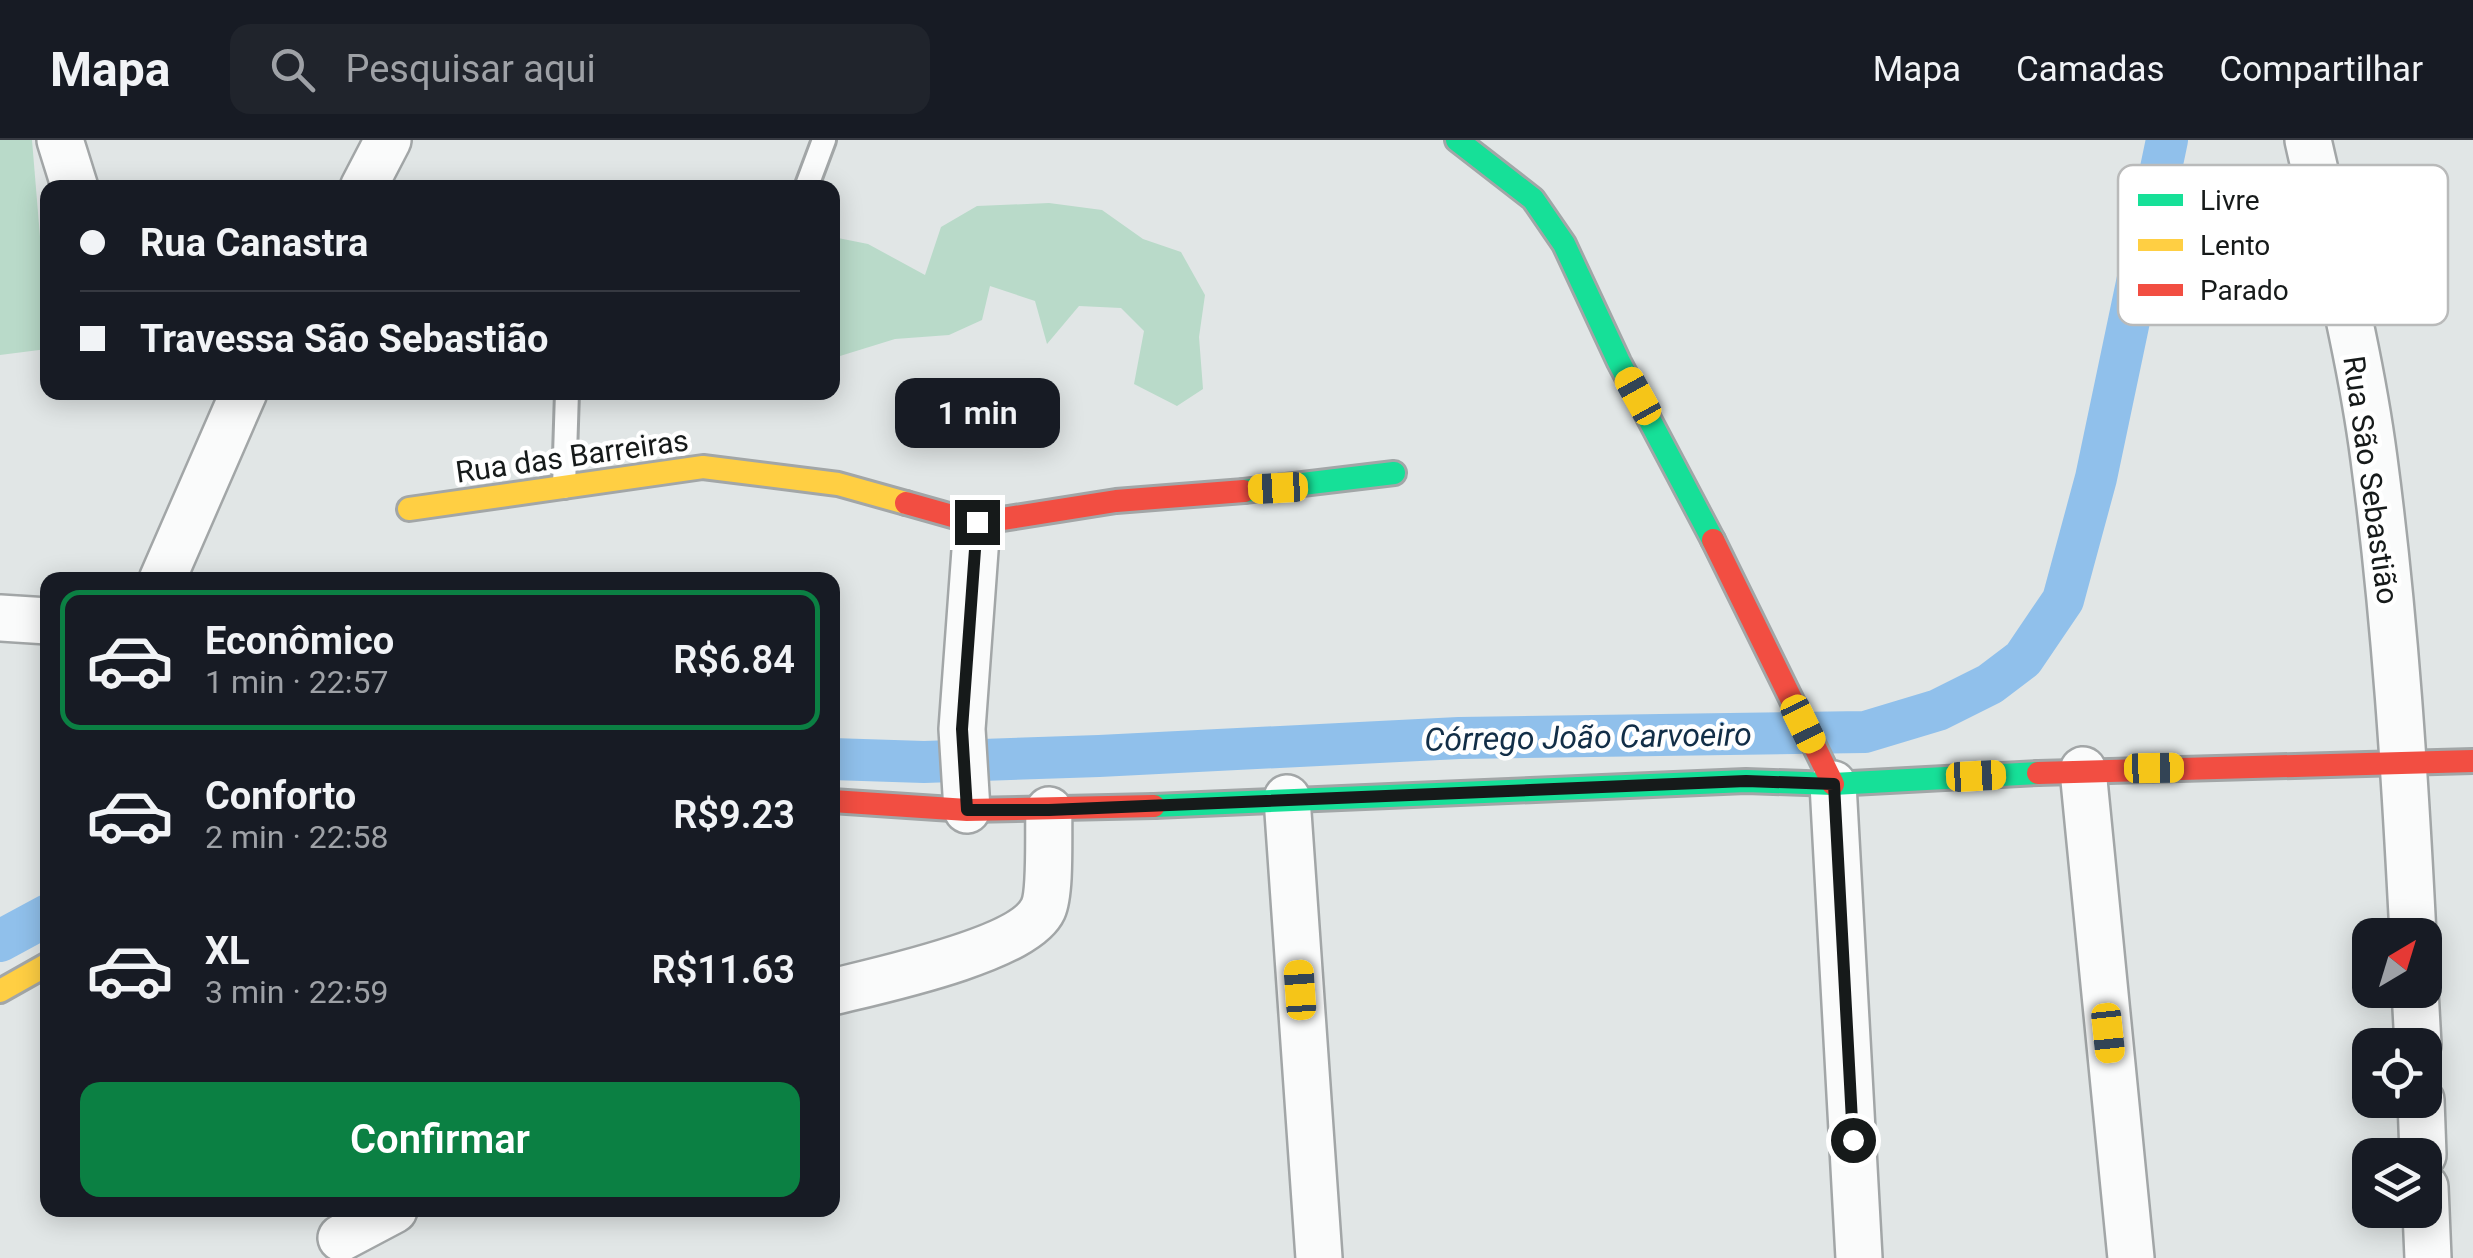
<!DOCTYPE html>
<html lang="pt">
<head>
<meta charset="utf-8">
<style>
  :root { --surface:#171b24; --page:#20242c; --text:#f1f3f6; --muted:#9ea1a6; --line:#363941; --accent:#0b8043 }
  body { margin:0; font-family:Roboto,sans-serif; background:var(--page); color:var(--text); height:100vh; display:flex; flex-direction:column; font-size:38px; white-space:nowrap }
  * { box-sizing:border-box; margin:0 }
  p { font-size:32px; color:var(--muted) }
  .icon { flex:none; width:55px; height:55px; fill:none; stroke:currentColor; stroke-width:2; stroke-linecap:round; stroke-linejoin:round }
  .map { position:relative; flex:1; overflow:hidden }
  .details { position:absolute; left:40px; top:432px; width:800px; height:645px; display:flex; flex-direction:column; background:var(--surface); border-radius:20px; box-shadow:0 5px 25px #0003 }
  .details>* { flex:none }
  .guide { position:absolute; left:40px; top:40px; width:800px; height:220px; border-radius:20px; box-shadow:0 5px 25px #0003; display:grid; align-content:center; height:220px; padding:0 40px; background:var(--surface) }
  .needle { width:65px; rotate:38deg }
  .buttons { position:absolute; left:2352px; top:778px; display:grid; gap:20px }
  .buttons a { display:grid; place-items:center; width:90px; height:90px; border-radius:20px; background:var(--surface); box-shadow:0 5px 25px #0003; font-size:50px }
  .end { position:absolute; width:45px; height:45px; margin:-22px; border:12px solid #161a1a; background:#fff; box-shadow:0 0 0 5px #fff }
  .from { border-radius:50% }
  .bubble { position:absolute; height:70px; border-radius:20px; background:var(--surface); box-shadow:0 5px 25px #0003; font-size:32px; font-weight:600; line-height:70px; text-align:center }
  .car { position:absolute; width:30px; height:60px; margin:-30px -15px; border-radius:12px; box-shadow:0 0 8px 2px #0007; background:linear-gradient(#f5c518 24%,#345 0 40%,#f5c518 0 76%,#345 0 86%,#f5c518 0) }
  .guide b { display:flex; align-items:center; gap:35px; height:95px; font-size:38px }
  .guide b+b { border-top:2px solid var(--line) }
  .guide i { width:25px; height:25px; background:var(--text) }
  ul { padding:18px 0 0; list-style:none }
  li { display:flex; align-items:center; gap:30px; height:140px; margin:0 20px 15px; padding:0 20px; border:5px solid transparent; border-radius:20px }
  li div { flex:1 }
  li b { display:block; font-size:38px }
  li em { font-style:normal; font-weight:600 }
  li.on { border-color:var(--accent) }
  li>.icon { width:90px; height:90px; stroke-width:1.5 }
  .cta { display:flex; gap:20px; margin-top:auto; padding:20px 40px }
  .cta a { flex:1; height:115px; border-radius:20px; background:var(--accent); color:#fff; font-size:40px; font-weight:600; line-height:115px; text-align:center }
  header { display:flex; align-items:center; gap:60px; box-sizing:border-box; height:140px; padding:0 50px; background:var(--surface); border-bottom:2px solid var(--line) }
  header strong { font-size:48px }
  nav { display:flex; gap:55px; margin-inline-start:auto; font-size:35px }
  .search { width:700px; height:90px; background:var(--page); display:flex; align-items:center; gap:25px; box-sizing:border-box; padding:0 35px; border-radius:20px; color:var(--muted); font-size:38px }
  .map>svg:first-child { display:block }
  .green { fill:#b9dac9 }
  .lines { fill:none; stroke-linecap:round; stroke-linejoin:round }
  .canal { stroke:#90c0eb; stroke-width:42 }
  .lane-casing { stroke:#a2a6a7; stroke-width:28 }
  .street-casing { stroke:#a2a6a7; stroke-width:50 }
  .fast-casing { stroke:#a2a6a7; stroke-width:28 }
  .slow-casing { stroke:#a2a6a7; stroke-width:28 }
  .jam-casing { stroke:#a2a6a7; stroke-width:28 }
  .lane { stroke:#fafbfb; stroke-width:22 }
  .street { stroke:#fafbfb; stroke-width:45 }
  .fast { stroke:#16e098; stroke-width:22 }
  .slow { stroke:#ffcf43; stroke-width:22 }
  .jam { stroke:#f24e42; stroke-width:22 }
  .route { stroke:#161a1a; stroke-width:12 }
  .labels { text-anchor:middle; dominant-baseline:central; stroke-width:9; stroke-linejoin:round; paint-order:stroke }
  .street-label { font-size:30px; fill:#161a1a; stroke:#fff }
  .water-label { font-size:32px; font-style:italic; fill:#122e47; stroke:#fff }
  .key { fill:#fff; stroke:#b9baba; stroke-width:2.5 }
  .key-label { font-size:28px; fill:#161a1a }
</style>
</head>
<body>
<header>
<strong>Mapa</strong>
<div class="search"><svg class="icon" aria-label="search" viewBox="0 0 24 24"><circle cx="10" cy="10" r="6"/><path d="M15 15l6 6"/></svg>Pesquisar aqui</div>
<nav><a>Mapa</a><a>Camadas</a><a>Compartilhar</a></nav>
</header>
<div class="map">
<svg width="2473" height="1118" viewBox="0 0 2473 1118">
  <rect width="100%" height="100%" fill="#e1e6e6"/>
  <g class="green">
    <polygon points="0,0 32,0 43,133 48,139 47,209 0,215"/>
    <polygon points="1049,63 1102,70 1143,99 1181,112 1205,155 1199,197 1203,249 1177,266 1134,244 1144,191 1121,168 1079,166 1047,204 1035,161 990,146 982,180 949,195 895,199 840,216 833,210 833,97 868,104 925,135 941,87 977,66"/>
  </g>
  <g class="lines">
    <g class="canal">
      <polyline points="832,619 924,622 1099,616 1459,598 1865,592 1938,570 1990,544 2023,519 2063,460 2096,338 2167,0"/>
      <polyline points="0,801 48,775"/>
    </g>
    <g class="lane-casing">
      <g id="lane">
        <polyline points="806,48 824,0"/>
        <polyline points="564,347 567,252"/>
      </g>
    </g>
    <g class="street-casing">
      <g id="street">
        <polyline points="60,0 75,48"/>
        <path d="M2308 0C2332 106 2360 212 2374 319 2395 477 2405 636 2413 795"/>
        <polyline points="363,48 388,0"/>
        <polyline points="162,440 244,252"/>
        <polyline points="0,478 48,481"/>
        <polyline points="2083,630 2131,1118"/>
        <polyline points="1833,644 1859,1118"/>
        <polyline points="1287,658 1319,1118"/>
        <polyline points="967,670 962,589 977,383"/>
        <polyline points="2415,850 2418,905"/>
        <path d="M832 852C877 841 1024 810 1043 769 1051 752 1048 692 1049 670"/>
        <polyline points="2421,960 2423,1015"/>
        <polyline points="2425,1047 2428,1118"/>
        <polyline points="341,1098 394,1070"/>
      </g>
    </g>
    <g class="fast-casing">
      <g id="fast">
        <polyline points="1457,0 1533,59 1564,104 1619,222 1713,400"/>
        <polyline points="1244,351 1394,333"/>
        <polyline points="1154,666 1746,641 1833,644 2038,633"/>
      </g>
    </g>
    <g class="slow-casing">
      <g id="slow">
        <polyline points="409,369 703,327 838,344 906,363"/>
        <polyline points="0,851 48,824"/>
      </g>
    </g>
    <g class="jam-casing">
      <g id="jam">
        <polyline points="906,363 977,383 1116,361 1244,351"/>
        <polyline points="1713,400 1833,644"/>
        <polyline points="2038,633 2473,621"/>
        <polyline points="832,661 967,670 1154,666"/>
      </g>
    </g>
    <use href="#lane" class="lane"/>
    <use href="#street" class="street"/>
    <use href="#fast" class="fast"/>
    <use href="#slow" class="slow"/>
    <use href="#jam" class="jam"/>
  </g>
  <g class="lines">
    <polyline class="route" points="977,382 962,589 967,670 1049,670 1746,641 1834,644 1853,1000"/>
  </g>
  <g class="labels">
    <g class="street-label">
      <text transform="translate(572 316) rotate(-8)">Rua das Barreiras</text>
      <text transform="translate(2371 340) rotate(82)">Rua São Sebastião</text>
    </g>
    <g class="water-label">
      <text transform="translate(1588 597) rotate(-1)">Córrego João Carvoeiro</text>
    </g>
  </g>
  <rect x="2118" y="25" width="330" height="160" rx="15" class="key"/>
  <rect x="2138" y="54" width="45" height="12" fill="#16e098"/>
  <rect x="2138" y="99" width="45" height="12" fill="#ffcf43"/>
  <rect x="2138" y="144" width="45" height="12" fill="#f24e42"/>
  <g class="key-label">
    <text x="2200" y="70">Livre</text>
    <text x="2200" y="115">Lento</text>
    <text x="2200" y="160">Parado</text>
  </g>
</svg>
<div class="buttons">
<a><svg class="needle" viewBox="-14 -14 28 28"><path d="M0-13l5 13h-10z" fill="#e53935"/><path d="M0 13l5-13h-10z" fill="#9ea1a6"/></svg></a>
<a><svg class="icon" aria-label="locate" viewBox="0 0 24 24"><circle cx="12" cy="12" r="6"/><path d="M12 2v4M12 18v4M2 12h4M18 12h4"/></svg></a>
<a><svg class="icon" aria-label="layers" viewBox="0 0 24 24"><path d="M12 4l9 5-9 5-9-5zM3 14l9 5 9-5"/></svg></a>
</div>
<i class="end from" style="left:1853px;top:1000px"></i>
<i class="end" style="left:977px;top:382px"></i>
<div class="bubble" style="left:895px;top:238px;width:165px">1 min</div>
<i class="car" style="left:1638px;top:256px;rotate:331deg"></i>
<i class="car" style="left:1278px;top:348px;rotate:267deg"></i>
<i class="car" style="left:1803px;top:584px;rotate:154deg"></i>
<i class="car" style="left:2154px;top:628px;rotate:89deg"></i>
<i class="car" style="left:1976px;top:636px;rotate:87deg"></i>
<i class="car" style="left:1300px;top:850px;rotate:356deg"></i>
<i class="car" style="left:2108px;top:893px;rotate:174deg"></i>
<div class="guide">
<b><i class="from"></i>Rua Canastra</b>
<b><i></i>Travessa São Sebastião</b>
</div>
<section class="details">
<ul>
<li class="on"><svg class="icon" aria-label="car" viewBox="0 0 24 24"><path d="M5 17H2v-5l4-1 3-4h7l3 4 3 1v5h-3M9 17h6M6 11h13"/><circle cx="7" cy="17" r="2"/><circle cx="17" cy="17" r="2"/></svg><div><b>Econômico</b><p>1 min · 22:57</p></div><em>R$6.84</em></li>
<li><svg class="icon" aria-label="car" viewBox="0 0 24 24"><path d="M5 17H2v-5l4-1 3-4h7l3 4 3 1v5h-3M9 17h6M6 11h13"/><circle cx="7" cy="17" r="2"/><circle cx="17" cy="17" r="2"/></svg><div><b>Conforto</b><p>2 min · 22:58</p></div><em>R$9.23</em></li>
<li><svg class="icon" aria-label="car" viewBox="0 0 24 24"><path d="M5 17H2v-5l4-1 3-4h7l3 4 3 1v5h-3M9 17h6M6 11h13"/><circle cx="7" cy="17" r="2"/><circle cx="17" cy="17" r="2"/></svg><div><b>XL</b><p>3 min · 22:59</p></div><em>R$11.63</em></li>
</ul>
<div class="cta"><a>Confirmar</a></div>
</section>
</div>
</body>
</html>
